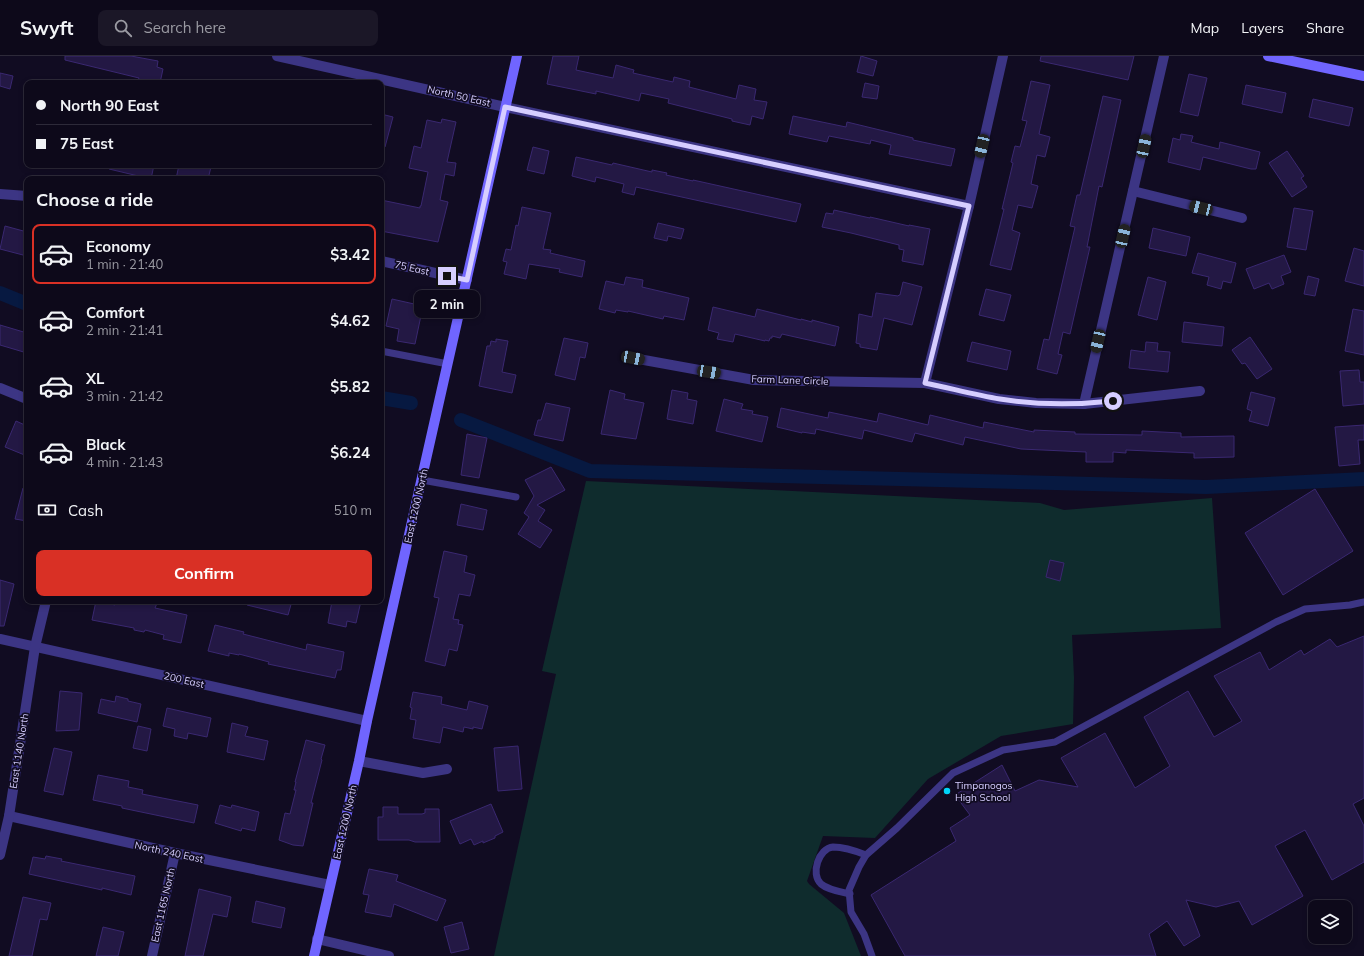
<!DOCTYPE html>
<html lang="en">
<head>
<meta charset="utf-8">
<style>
  :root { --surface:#0d091a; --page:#1b1727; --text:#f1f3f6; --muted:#9a9aa2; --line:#2d2a39; --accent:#d93025 }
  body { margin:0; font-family:Mulish,sans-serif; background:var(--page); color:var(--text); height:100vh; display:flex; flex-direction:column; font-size:15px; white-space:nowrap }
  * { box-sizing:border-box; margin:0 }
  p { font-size:13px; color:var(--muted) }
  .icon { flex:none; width:22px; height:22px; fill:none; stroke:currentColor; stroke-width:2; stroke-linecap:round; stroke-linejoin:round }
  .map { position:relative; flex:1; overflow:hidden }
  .side { position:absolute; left:24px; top:120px; width:360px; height:428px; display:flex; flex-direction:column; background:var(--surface); border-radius:8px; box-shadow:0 2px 6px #0003,0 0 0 1px var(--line) }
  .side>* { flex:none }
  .banner { position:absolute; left:24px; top:24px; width:360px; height:88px; border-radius:8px; box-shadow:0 2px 6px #0003,0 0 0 1px var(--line); display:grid; align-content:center; height:88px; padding:0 12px; background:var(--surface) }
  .buttons { position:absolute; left:1308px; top:844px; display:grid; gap:8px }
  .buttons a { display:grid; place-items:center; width:44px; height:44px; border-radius:8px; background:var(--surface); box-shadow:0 2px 6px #0003,0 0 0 1px var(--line); font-size:20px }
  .end { position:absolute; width:18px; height:18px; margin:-9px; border:5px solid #d6ceff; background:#111; box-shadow:0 0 0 2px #111 }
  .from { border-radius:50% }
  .bubble { position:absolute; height:28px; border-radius:8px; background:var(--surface); box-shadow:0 2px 6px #0003,0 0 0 1px var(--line); font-size:13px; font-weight:700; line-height:28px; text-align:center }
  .car { position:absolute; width:12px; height:24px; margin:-12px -6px; border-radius:5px; box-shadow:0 0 3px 1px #0007; background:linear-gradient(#222 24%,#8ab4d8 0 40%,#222 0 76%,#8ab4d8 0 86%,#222 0) }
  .banner b { display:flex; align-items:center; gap:14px; height:38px; font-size:15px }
  .banner b+b { border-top:1px solid var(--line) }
  .banner i { width:10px; height:10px; background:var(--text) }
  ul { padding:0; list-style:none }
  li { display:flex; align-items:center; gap:12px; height:60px; margin:0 8px 6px; padding:0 4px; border:2px solid transparent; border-radius:8px }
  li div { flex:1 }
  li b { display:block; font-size:15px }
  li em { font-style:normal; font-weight:700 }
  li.on { border-color:var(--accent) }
  li>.icon { width:36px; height:36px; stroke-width:1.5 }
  h2 { padding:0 12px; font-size:18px; line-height:48px }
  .pay { display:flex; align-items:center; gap:10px; height:44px; padding:0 12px; font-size:15px }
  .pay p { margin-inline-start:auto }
  .action { display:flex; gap:8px; margin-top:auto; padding:8px 12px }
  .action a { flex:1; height:46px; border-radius:8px; background:var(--accent); color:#fff; font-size:16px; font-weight:700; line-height:46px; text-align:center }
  header { display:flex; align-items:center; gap:24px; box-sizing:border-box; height:56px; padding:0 20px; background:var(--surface); border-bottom:1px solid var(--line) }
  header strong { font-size:19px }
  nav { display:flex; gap:22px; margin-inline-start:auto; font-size:14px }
  .search { width:280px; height:36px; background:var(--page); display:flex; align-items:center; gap:10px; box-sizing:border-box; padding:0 14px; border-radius:8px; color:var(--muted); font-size:15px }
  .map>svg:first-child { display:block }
  .green { fill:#0f2c2d }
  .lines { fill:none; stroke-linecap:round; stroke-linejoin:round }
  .canal { stroke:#071941; stroke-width:14 }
  .building { fill:#231844; stroke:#3a2871 }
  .lane { stroke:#3c3584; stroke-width:7 }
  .street { stroke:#3c3584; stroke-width:10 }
  .secondary { stroke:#7065ff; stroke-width:10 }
  .route { stroke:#d6ceff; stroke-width:5 }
  .poi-dot { fill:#00d4f9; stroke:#110c22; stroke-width:1.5 }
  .labels { text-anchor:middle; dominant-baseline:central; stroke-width:3.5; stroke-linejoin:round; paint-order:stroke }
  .street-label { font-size:10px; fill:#d6ceff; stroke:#110c22 }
  .poi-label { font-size:10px; fill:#d6ceff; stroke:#110c22; text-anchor:start }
</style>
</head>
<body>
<header>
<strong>Swyft</strong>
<div class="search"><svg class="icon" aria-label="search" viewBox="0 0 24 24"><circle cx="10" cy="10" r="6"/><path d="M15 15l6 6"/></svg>Search here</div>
<nav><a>Map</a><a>Layers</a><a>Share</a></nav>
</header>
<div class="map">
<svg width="1364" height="900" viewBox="0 0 1364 900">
  <rect width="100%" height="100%" fill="#110c22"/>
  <polygon class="green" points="586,425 1040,447 1064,454 1212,442 1221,572 1072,579 1074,622 1073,668 1001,680 928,723 875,782 823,780 807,825 809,828 844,857 861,900 494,900 556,618 542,615"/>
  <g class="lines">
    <g class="canal">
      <polyline points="0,237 27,248"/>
      <polyline points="381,342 411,347"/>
      <polyline points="461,364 590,415 1206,431 1364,423"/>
    </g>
  </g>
  <g class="building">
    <polygon points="65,0 131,0 158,5 157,11 163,13 160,27 137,27 139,22 65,4"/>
    <polygon points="553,0 579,0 576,14 613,22 616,9 634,14 633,17 673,26 674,21 690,25 689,31 736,43 739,29 756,33 754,44 767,46 763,63 752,60 750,69 732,65 732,63 668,47 669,43 641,37 639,45 596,35 596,38 547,28"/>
    <polygon points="861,0 877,5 873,20 857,16"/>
    <polygon points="1041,0 1134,0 1128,24 1040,5"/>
    <polygon points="0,17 13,20 10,33 0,30"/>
    <polygon points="1189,18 1207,22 1198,60 1180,56"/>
    <polygon points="1031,25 1050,29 1039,78 1050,81 1045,101 1037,99 1031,128 1038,130 1032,152 1018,149 1012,174 1020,177 1011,214 990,209 1004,153 1002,153 1013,107 1011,106 1015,90 1020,91 1027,65 1022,64"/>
    <polygon points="865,27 879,30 877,43 862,41"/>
    <polygon points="1246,29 1286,37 1282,57 1242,48"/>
    <polygon points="1103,40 1121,44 1102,131 1099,130 1087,191 1090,191 1070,278 1063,276 1058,298 1062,299 1057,318 1037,313 1044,283 1049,284 1075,171 1070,170 1077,139 1080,139"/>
    <polygon points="1313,43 1353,52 1349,70 1309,61"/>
    <polygon points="381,58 393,61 385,91 381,91"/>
    <polygon points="793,60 846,71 847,66 913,82 913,84 955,93 951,110 889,98 891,89 871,84 870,88 829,80 827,86 789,78"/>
    <polygon points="442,63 456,66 447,106 456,107 454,120 445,118 440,144 448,146 438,186 381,175 381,144 420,152 420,150 421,150 428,116 409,112 414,90 421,92 427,64 441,67"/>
    <polygon points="1181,78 1193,80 1191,86 1219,93 1220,86 1260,96 1256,113 1251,113 1203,101 1200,114 1168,106 1173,82 1180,84"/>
    <polygon points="533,91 549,95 544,118 527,114"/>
    <polygon points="1287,95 1304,120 1301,122 1307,131 1292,141 1269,107"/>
    <polygon points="576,101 612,109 613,107 652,116 652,114 667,117 666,119 693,125 693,124 801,148 796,166 636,131 634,139 622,136 624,128 596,121 595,126 572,120"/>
    <polygon points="109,109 154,109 151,123 109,113"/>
    <polygon points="179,109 201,109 211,111 208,123 176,123"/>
    <polygon points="522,151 551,157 543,193 551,194 550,197 585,205 582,221 559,216 560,213 529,208 526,223 504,218 507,206 503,205 506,193 511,194 516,169 518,170"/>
    <polygon points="1294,152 1313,155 1306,194 1287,191"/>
    <polygon points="834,154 870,162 870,161 909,170 909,169 930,173 923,209 902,205 904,194 899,193 899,189 851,177 822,171 826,157 833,158"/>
    <polygon points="658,167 684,173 681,183 668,180 667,185 654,182"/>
    <polygon points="5,170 27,176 27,198 24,198 23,199 0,193"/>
    <polygon points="1153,172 1190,181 1186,200 1149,192"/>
    <polygon points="1354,192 1364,195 1364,230 1345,225"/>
    <polygon points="1198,197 1236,207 1231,227 1223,225 1221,233 1207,229 1209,221 1192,217"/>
    <polygon points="1284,199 1291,216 1281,220 1284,228 1272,233 1269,227 1254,233 1246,213"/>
    <polygon points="1308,220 1319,223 1315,240 1304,238"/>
    <polygon points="626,221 643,224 642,231 689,242 684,264 664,260 663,263 628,255 628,256 616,254 615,257 599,253 606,225 624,229"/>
    <polygon points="1148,221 1166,226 1157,264 1138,259"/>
    <polygon points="903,226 922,231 912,269 884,262 877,294 860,291 860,288 856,287 859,258 872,261 876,237 898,240 899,239 900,239"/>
    <polygon points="986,233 1011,239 1004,265 979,259"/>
    <polygon points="392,243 423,250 415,288 397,285 399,273 386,270"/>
    <polygon points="713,251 755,261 757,253 801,264 801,263 812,266 812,264 839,271 835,290 782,278 780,282 772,280 772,282 770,282 769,285 765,284 765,285 735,278 733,286 717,283 719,277 708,274"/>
    <polygon points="1353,253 1364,255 1364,299 1345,295"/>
    <polygon points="1184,266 1224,271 1222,290 1182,286"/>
    <polygon points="0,269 27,277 27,297 0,289"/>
    <polygon points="1250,281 1272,313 1257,323 1245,307 1242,308 1232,294"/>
    <polygon points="564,282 588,287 585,302 580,301 575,324 555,319"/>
    <polygon points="496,283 508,285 502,316 516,319 512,337 479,330 487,290 490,290 491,285 496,286"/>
    <polygon points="972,286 1011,295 1007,314 967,305"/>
    <polygon points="1146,286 1158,287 1157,295 1170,296 1168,316 1129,312 1131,294 1145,296"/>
    <polygon points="1359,314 1360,326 1364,326 1364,348 1343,350 1340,315"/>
    <polygon points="610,334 625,338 624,343 644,347 636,383 601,378"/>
    <polygon points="672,334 688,337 687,343 697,345 693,368 667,363"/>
    <polygon points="1251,336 1275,342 1268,370 1249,365 1252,355 1247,353"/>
    <polygon points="724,343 743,348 741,353 753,355 752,358 768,361 762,386 716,375"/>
    <polygon points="546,347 570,352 563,385 534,379 538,364 541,364"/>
    <polygon points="781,352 828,362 829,356 877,366 879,357 928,369 930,359 983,372 984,366 1034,376 1034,374 1075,376 1075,378 1142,379 1142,375 1181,377 1181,381 1234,380 1234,401 1194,402 1194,397 1126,394 1126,397 1113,396 1113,406 1086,406 1086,396 1021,393 965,381 963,389 915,377 912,386 864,374 862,383 816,373 815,378 802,376 802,377 777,371"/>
    <polygon points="16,365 27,370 27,400 5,391"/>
    <polygon points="1364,369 1364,384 1358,384 1360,408 1339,410 1335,371"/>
    <polygon points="467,378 487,382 479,422 461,419"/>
    <polygon points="551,411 565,434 537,449 545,454 538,465 552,474 540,492 518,478 529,461 524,457 534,440 525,424"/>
    <polygon points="23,432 27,432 27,465 15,463"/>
    <polygon points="1315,433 1353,495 1283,539 1245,477"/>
    <polygon points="461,448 487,454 483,474 457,469"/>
    <polygon points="444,495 467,500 464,516 475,519 470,540 459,538 453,563 459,564 458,568 463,569 457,595 449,593 445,610 425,605 439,542 434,541"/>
    <polygon points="1050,504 1064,507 1060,525 1046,521"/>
    <polygon points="0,524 14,528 4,570 0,570"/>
    <polygon points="96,545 115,549 116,545 158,545 155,552 187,559 181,587 163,583 164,579 145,574 144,576 134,574 134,572 92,564"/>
    <polygon points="247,545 292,545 288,559 247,549"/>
    <polygon points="332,545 361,545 356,567 347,565 346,571 328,567"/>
    <polygon points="215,569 244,576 243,578 306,594 307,588 344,596 341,614 337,614 335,622 268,608 269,606 239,598 239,599 229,597 229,600 208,595"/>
    <polygon points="1364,580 1364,742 1353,748 1364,770 1364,806 1332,824 1305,774 1275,790 1303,840 1252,869 1239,845 1216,851 1186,844 1200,880 1184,890 1167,865 1149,878 1156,900 905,900 871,839 956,785 950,772 970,759 955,739 1002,709 1015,735 1039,724 1078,731 1061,702 1105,677 1135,732 1170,710 1144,661 1188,635 1214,681 1242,665 1214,620 1260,596 1269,614 1301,594 1304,599 1330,583 1337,591"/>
    <polygon points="60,635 82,637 79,674 56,675"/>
    <polygon points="413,636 442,641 441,648 467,654 469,645 488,650 482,673 473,671 473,673 464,671 463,676 443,671 440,687 413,682 416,664 410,663 412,652 410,651"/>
    <polygon points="116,640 128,643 128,645 141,648 137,666 98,657 101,643 115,646"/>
    <polygon points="167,652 211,662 207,681 188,677 187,683 174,680 175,673 163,670"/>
    <polygon points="232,667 248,671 245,680 268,685 264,704 227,696"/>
    <polygon points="138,670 151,673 147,695 133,692"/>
    <polygon points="306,684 325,689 321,703 322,704 311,747 313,747 303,790 293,789 279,784 285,757 290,758 296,734 294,734 296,726 295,726"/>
    <polygon points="518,690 522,733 498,735 494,692"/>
    <polygon points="54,692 72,696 63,739 44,735"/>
    <polygon points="98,719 129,725 128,731 143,734 142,738 198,749 194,767 122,752 122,750 93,744"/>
    <polygon points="491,748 503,776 495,780 495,782 483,787 483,785 474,789 471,783 460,788 450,765"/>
    <polygon points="220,749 231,752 232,749 259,756 255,775 242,772 241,775 215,767"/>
    <polygon points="383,751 398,751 398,758 422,758 425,757 425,753 439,753 440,786 415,786 409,784 378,784 378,761 383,761"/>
    <polygon points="46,800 62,803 61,805 135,820 131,839 102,832 102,834 29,818 33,801 45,803"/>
    <polygon points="369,813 398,819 396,825 446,844 437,865 394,848 391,861 365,856 369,839 363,838"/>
    <polygon points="199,833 231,841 227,861 213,858 203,900 185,900"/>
    <polygon points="23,841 51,847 47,864 40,863 32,900 9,900"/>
    <polygon points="256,845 285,852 281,872 252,866"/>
    <polygon points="462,866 469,893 451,897 444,871"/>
    <polygon points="103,871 124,876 118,900 96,900"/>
  </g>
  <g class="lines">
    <g class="lane">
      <polyline points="381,295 448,308"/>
      <polyline points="422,424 516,441"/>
      <path d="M850 838C841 836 828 834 821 828 810 818 819 792 833 791 844 791 856 795 866 799"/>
      <polyline points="872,900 864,878 851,856 849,834 859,811 866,799 897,772 953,717 1003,694 1055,686 1276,566 1305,553 1350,549 1364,546"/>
    </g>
    <g class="street">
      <polyline points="277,0 505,51 969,150"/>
      <polyline points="1133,135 1242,162"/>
      <polyline points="0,138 27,140"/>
      <polyline points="381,205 467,224"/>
      <polyline points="633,302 754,324 925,327 999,343 1036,347 1084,348 1200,335"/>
      <polyline points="925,327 969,150 1003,0"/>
      <polyline points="0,332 27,343"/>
      <polyline points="1084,348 1164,0"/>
      <polyline points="0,583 367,665"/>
      <polyline points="359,705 423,717 447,713"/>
      <polyline points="9,760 175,797 330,829"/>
      <polyline points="0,799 9,760 35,591 46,545"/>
      <polyline points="317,883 389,900"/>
      <polyline points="152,900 175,797"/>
    </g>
    <g class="secondary">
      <polyline points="1268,0 1364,20"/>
      <polyline points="314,900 359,705 367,665 517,0"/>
    </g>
  </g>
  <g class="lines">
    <path class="route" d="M447 220 467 224 505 51 969 150 925 327C950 332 975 339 1000 343 1037 349 1075 349 1113 345"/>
  </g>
  <circle class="poi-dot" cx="947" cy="735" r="4"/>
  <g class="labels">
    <g class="street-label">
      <text transform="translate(459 40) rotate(13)">North 50 East</text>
      <text transform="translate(412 212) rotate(13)">75 East</text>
      <text transform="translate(790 324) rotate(2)">Farm Lane Circle</text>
      <text transform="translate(416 450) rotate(-77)">East 1200 North</text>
      <text transform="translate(184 624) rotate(13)">200 East</text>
      <text transform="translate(19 695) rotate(-81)">East 1140 North</text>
      <text transform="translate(345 766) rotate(-77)">East 1200 North</text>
      <text transform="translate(169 796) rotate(12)">North 240 East</text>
      <text transform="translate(163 849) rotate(-77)">East 1165 North</text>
    </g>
    <g class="poi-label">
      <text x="955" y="729">Timpanogos<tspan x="955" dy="12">High School</tspan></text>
    </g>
  </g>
</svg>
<div class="buttons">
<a><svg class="icon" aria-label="layers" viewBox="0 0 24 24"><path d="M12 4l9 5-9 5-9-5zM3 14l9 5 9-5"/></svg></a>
</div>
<i class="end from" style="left:1113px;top:345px"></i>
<i class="end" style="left:447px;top:220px"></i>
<div class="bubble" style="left:414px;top:234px;width:66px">2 min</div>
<i class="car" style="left:982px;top:90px;rotate:193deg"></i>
<i class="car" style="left:1144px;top:90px;rotate:12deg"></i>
<i class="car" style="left:1201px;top:152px;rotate:284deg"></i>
<i class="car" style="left:1123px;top:180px;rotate:13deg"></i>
<i class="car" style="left:1098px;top:285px;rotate:193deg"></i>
<i class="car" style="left:633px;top:302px;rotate:101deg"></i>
<i class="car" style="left:709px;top:316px;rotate:100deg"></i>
<div class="banner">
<b><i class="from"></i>North 90 East</b>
<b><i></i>75 East</b>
</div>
<section class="side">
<h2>Choose a ride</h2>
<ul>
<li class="on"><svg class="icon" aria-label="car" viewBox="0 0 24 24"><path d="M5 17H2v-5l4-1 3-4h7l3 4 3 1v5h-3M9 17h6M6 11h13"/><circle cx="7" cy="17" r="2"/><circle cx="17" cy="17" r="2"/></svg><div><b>Economy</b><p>1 min · 21:40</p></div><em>$3.42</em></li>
<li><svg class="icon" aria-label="car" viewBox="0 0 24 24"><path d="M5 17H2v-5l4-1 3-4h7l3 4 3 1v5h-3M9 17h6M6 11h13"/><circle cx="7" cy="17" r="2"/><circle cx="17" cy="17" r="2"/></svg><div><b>Comfort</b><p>2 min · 21:41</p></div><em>$4.62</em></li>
<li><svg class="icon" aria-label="car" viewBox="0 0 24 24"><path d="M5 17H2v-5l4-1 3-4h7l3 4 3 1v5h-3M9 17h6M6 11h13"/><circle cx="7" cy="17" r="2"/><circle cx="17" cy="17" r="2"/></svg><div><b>XL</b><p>3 min · 21:42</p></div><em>$5.82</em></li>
<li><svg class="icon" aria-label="car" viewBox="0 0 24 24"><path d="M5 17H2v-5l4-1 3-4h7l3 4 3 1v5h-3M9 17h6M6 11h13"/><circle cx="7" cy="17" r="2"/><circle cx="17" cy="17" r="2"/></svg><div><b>Black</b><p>4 min · 21:43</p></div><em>$6.24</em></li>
</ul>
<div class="pay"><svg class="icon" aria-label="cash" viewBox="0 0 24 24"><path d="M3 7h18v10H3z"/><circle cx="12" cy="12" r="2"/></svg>Cash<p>510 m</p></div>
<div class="action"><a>Confirm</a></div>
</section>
</div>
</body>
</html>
